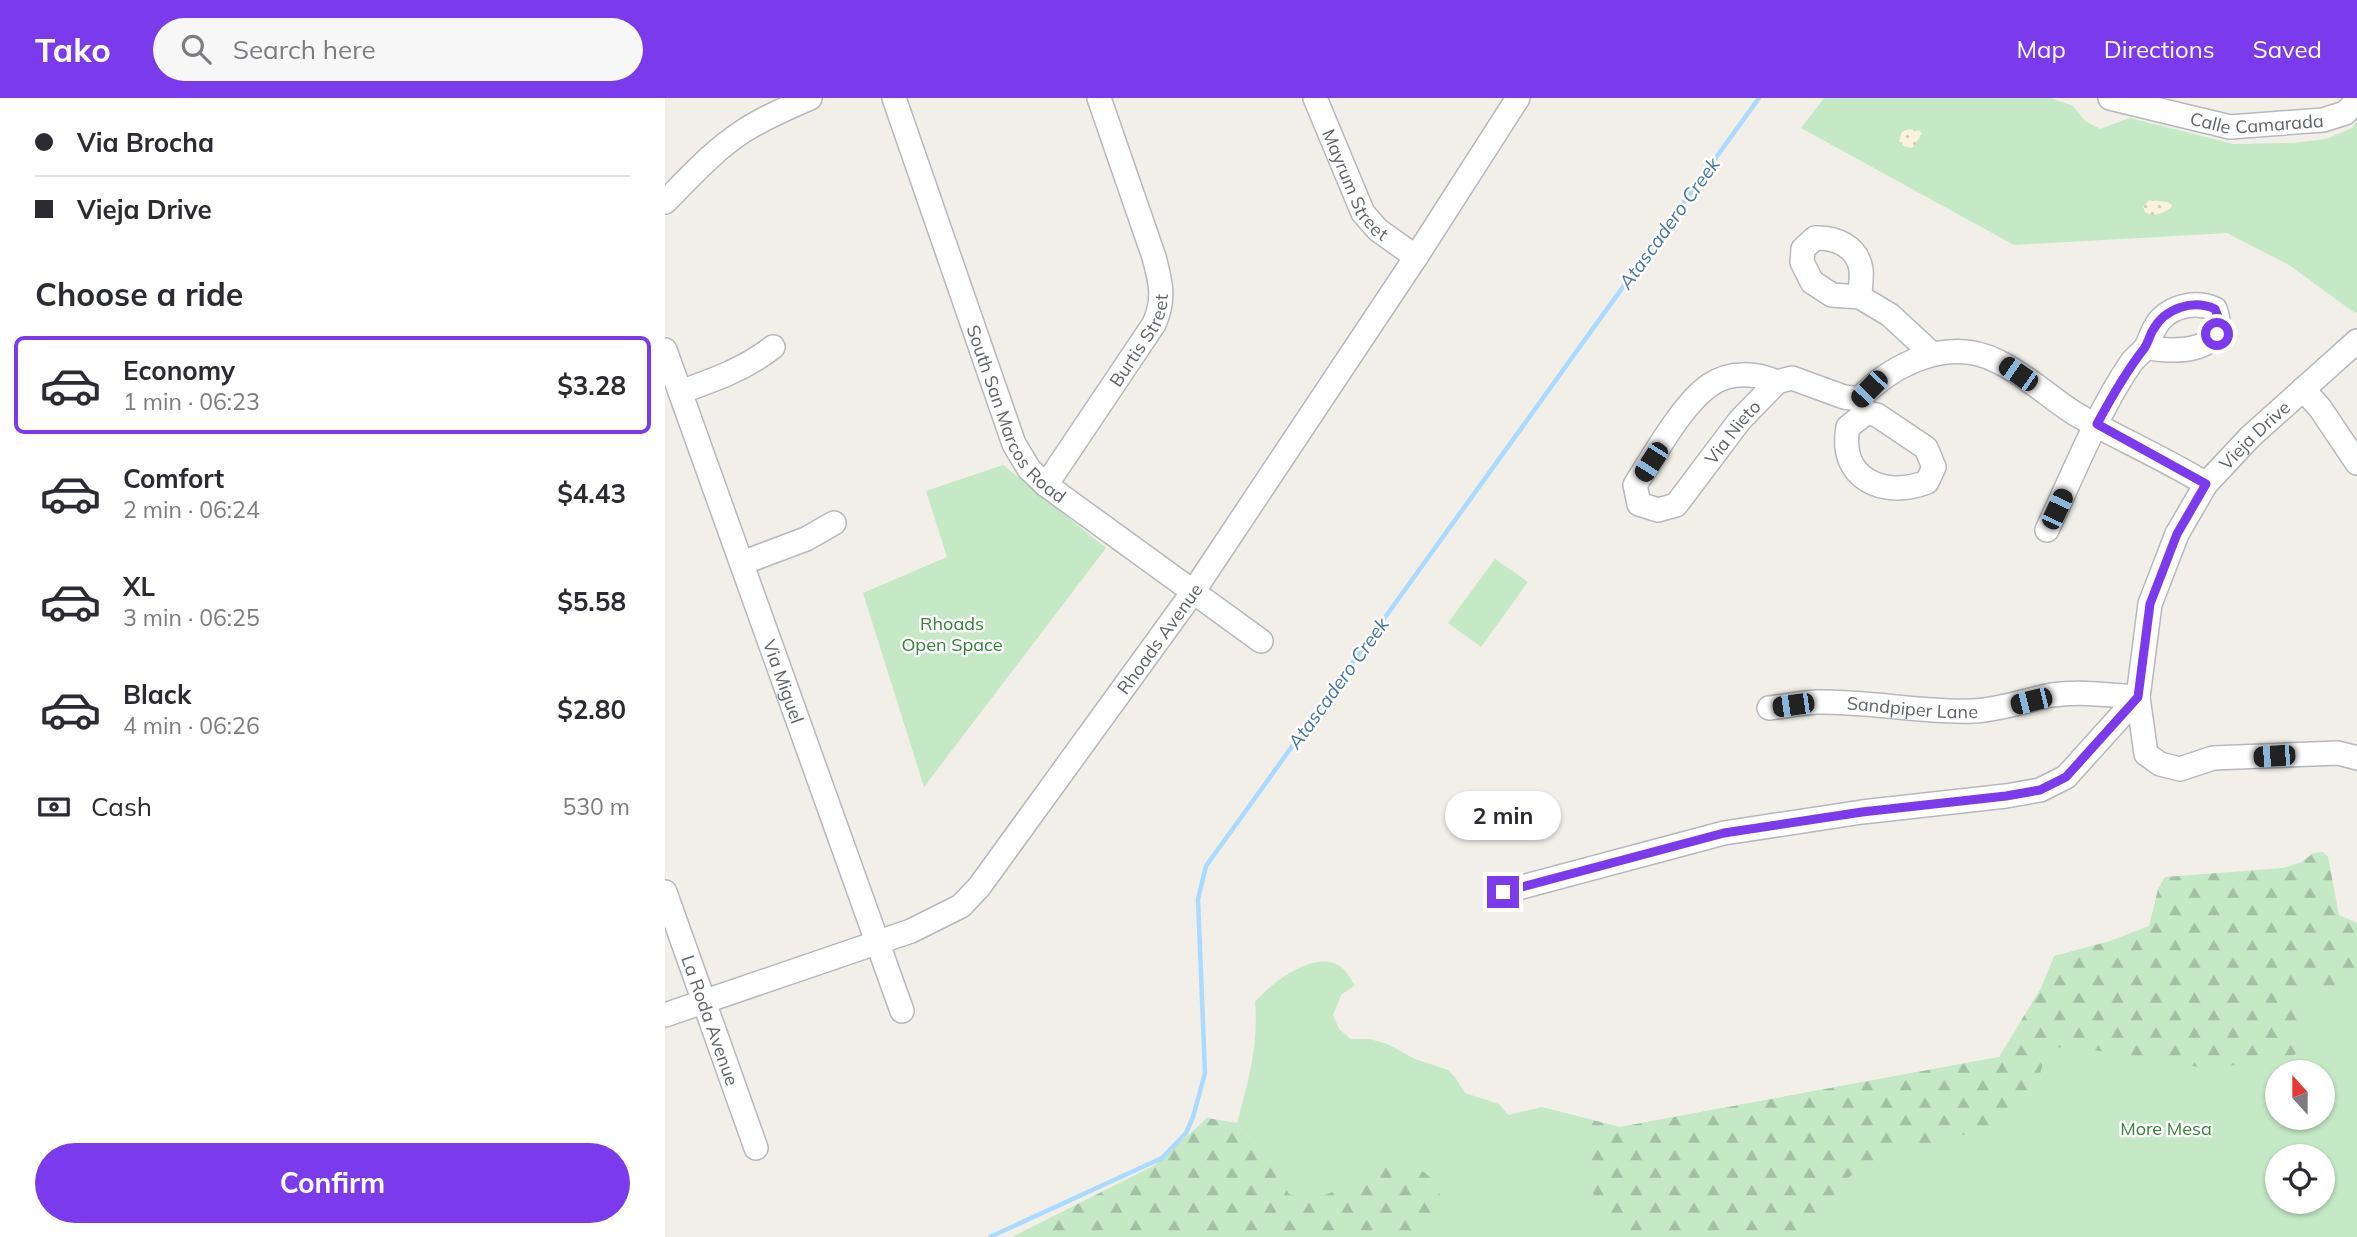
<!DOCTYPE html>
<html lang="en">
<head>
<meta charset="utf-8">
<style>
  :root { --surface:#fff; --page:#f7f7f7; --text:#2b2b33; --muted:#7c7c81; --line:#e1e1e2; --accent:#7c3aed }
  body { margin:0; font-family:Mulish,sans-serif; background:var(--page); color:var(--text); height:100vh; display:flex; flex-direction:column; font-size:26px; white-space:nowrap }
  * { box-sizing:border-box; margin:0 }
  p { font-size:23px; color:var(--muted) }
  .icon { flex:none; width:38px; height:38px; fill:none; stroke:currentColor; stroke-width:2; stroke-linecap:round; stroke-linejoin:round }
  .map { position:relative; flex:1; overflow:hidden }
  .sheet { display:flex; flex-direction:column; background:var(--surface); width:665px }
  .sheet>* { flex:none }
  .top-card { display:grid; align-content:center; height:154px; padding:0 35px; background:var(--surface) }
  .needle { width:46px; rotate:339deg }
  .buttons { position:absolute; left:1600px; top:962px; display:grid; gap:14px }
  .buttons a { display:grid; place-items:center; width:70px; height:70px; border-radius:50%; background:var(--surface); box-shadow:0 2px 5px #0004; font-size:35px }
  .end { position:absolute; width:32px; height:32px; margin:-16px; border:9px solid #7c3aed; background:#fff; box-shadow:0 0 0 4px #fff }
  .from { border-radius:50% }
  .bubble { position:absolute; height:49px; border-radius:24px; background:var(--surface); box-shadow:0 2px 5px #0004; font-size:23px; font-weight:700; line-height:49px; text-align:center }
  .car { position:absolute; width:21px; height:42px; margin:-21px -10px; border-radius:9px; box-shadow:0 0 5px 2px #0007; background:linear-gradient(#222 24%,#8ab4d8 0 40%,#222 0 76%,#8ab4d8 0 86%,#222 0) }
  .top-card b { display:flex; align-items:center; gap:24px; height:66px; font-size:26px }
  .top-card b+b { border-top:2px solid var(--line) }
  .top-card i { width:18px; height:18px; background:var(--text) }
  ul { padding:0; list-style:none }
  li { display:flex; align-items:center; gap:21px; height:98px; margin:0 14px 10px; padding:0 21px; border:4px solid transparent; border-radius:10px }
  li div { flex:1 }
  li b { display:block; font-size:26px }
  li em { font-style:normal; font-weight:700 }
  li.on { border-color:var(--accent) }
  li>.icon { width:63px; height:63px; stroke-width:1.5 }
  h2 { padding:0 35px; font-size:32px; line-height:84px }
  .pay { display:flex; align-items:center; gap:18px; height:77px; padding:0 35px; font-size:26px }
  .pay p { margin-inline-start:auto }
  .cta { display:flex; gap:14px; margin-top:auto; padding:14px 35px }
  .cta a { flex:1; height:80px; border-radius:42px; background:var(--accent); color:#fff; font-size:28px; font-weight:700; line-height:80px; text-align:center }
  header { display:flex; align-items:center; gap:42px; box-sizing:border-box; height:98px; padding:0 35px; background:var(--accent); color:#fff }
  header strong { font-size:33px }
  nav { display:flex; gap:38px; margin-inline-start:auto; font-size:24px }
  .search { width:490px; height:63px; background:var(--page); display:flex; align-items:center; gap:18px; box-sizing:border-box; padding:0 24px; border-radius:38px; color:var(--muted); font-size:26px }
  main { display:flex; flex:1; min-height:0 }
  .map>svg:first-child { display:block }
  .green { fill:#c5e8c5; fill-rule:evenodd }
  .forest { fill:url(#forest-firs) }
  .sand { fill:url(#sand-dots) }
  .lines { fill:none; stroke-linecap:round; stroke-linejoin:round }
  .stream { stroke:#aadaff; stroke-width:4.5 }
  .minor-casing { stroke:#b5b8bc; stroke-width:26 }
  .minor { stroke:#fff; stroke-width:23 }
  .route { stroke:#7c3aed; stroke-width:9 }
  .labels { text-anchor:middle; dominant-baseline:central; stroke-width:5; stroke-linejoin:round; paint-order:stroke }
  .street-label { font-size:18px; fill:#5f6368; stroke:#fff }
  .park-label { font-size:18px; fill:#348238; stroke:#fff }
  .water-label { font-size:19px; font-style:italic; fill:#4174aa; stroke:#fff }
</style>
</head>
<body>
<header>
<strong>Tako</strong>
<div class="search"><svg class="icon" aria-label="search" viewBox="0 0 24 24"><circle cx="10" cy="10" r="6"/><path d="M15 15l6 6"/></svg>Search here</div>
<nav><a>Map</a><a>Directions</a><a>Saved</a></nav>
</header>
<main>
<section class="sheet">
<div class="top-card">
<b><i class="from"></i>Via Brocha</b>
<b><i></i>Vieja Drive</b>
</div>
<h2>Choose a ride</h2>
<ul>
<li class="on"><svg class="icon" aria-label="car" viewBox="0 0 24 24"><path d="M5 17H2v-5l4-1 3-4h7l3 4 3 1v5h-3M9 17h6M6 11h13"/><circle cx="7" cy="17" r="2"/><circle cx="17" cy="17" r="2"/></svg><div><b>Economy</b><p>1 min · 06:23</p></div><em>$3.28</em></li>
<li><svg class="icon" aria-label="car" viewBox="0 0 24 24"><path d="M5 17H2v-5l4-1 3-4h7l3 4 3 1v5h-3M9 17h6M6 11h13"/><circle cx="7" cy="17" r="2"/><circle cx="17" cy="17" r="2"/></svg><div><b>Comfort</b><p>2 min · 06:24</p></div><em>$4.43</em></li>
<li><svg class="icon" aria-label="car" viewBox="0 0 24 24"><path d="M5 17H2v-5l4-1 3-4h7l3 4 3 1v5h-3M9 17h6M6 11h13"/><circle cx="7" cy="17" r="2"/><circle cx="17" cy="17" r="2"/></svg><div><b>XL</b><p>3 min · 06:25</p></div><em>$5.58</em></li>
<li><svg class="icon" aria-label="car" viewBox="0 0 24 24"><path d="M5 17H2v-5l4-1 3-4h7l3 4 3 1v5h-3M9 17h6M6 11h13"/><circle cx="7" cy="17" r="2"/><circle cx="17" cy="17" r="2"/></svg><div><b>Black</b><p>4 min · 06:26</p></div><em>$2.80</em></li>
</ul>
<div class="pay"><svg class="icon" aria-label="cash" viewBox="0 0 24 24"><path d="M3 7h18v10H3z"/><circle cx="12" cy="12" r="2"/></svg>Cash<p>530 m</p></div>
<div class="cta"><a>Confirm</a></div>
</section>
<div class="map">
<svg width="1692" height="1139" viewBox="0 0 1692 1139">
  <defs>
    <pattern id="forest-firs" width="22" height="20" patternUnits="userSpaceOnUse" patternTransform="scale(1.75)"><rect width="22" height="20" fill="#c5e8c5"/><path d="M5 1l3.5 6h-7zM16 11l3.5 6h-7z" fill="#a3c0a4"/></pattern>
    <pattern id="sand-dots" width="8" height="8" patternUnits="userSpaceOnUse" patternTransform="scale(1.75)"><rect width="8" height="8" fill="#fbf3d9"/><path d="M2 2h.1M6 6h.1" fill="none" stroke="#cec8b4" stroke-width="1.8" stroke-linecap="round"/></pattern>
  </defs>
  <rect width="100%" height="100%" fill="#f1efe8"/>
  <g class="green">
    <polygon points="1159,0 1386,0 1408,8 1420,23 1435,31 1465,20 1568,46 1628,45 1661,41 1687,30 1692,23 1692,214 1690,215 1624,167 1562,135 1349,147 1136,30"/>
    <polygon points="338,367 441,450 259,689 198,495 282,459 261,393"/>
    <polygon points="830,461 863,484 816,549 783,525"/>
    <path d="M1692 860V1139H397L604 1063 572 1025C583 985 594 946 590 904 606 885 651 850 676 869 682 873 686 882 690 887L676 897 668 917 674 931 686 941H705L722 946 750 961 783 972 790 979 800 995 834 1006 843 1017 877 1009 955 1029 1410 945ZM1612 975H1657V1020H1612ZM1612 1059H1657V1104H1612Z"/>
  </g>
  <g class="forest">
    <path d="M1658 754 1663 759 1674 817 1692 825V890C1669 894 1650 887 1631 902L1640 946 1629 957 1546 971 1409 949 1382 950 1370 995 1348 1019 1325 1030 1246 1050 1204 1066 1181 1081 1169 1098 1154 1112 1137 1139H954L919 1080 927 1022 955 1029 1334 959 1376 890 1389 858 1445 843 1484 828 1493 791 1500 779 1618 770 1637 764 1648 755Z"/>
    <polygon points="542,1020 572,1025 604,1063 624,1096 648,1102 694,1083 709,1070 744,1069 759,1074 768,1082 774,1094 777,1107 772,1139 347,1139 490,1067"/>
  </g>
  <g class="sand">
    <polygon points="1243,31 1255,33 1257,36 1247,50 1238,48 1234,43 1237,34"/>
    <path d="M1484 102 1503 104 1508 108C1499 115 1490 120 1480 114L1478 109Z"/>
  </g>
  <g class="lines">
    <polyline class="stream" points="325,1139 497,1060 521,1035 528,1019 540,975 533,801 541,768 1094,0"/>
    <g class="minor-casing">
      <g id="minor">
        <path id="s1" d="M229 0 349 346 364 371 381 387 596 543"/>
        <path id="s2" d="M650 0 698 115 713 132 751 159"/>
        <path id="s3" d="M1445 0 1565 29 1658 22 1680 15 1690 5 1692 0"/>
        <path d="M0 104C24 80 48 53 77 34 98 20 122 10 145 0"/>
        <path d="M1195 199C1195 190 1197 179 1196 171 1192 148 1170 139 1150 140L1138 151 1137 164 1147 184 1167 197 1195 199 1225 217 1267 256"/>
        <path id="s4" d="M0 252 237 913"/>
        <path id="s5" d="M1112 284C1091 275 1065 273 1045 287 1017 306 989 358 970 387L974 406 993 412 1011 407 1075 322 1112 284 1127 280 1179 299 1194 301C1229 265 1285 238 1334 264 1361 277 1384 299 1409 315 1452 340 1499 360 1541 386"/>
        <polyline points="1638,291 1655,310 1692,365"/>
        <path d="M15 294C49 282 80 271 108 249"/>
        <path d="M1194 301 1201 315 1183 329C1173 381 1219 401 1262 384L1269 369 1261 350 1212 317 1201 315"/>
        <path id="s6" d="M381 387 489 226C500 201 496 185 489 159L434 0"/>
        <path d="M1382 432C1407 379 1433 313 1466 265 1470 259 1477 255 1481 249 1486 240 1488 229 1496 221 1510 207 1532 203 1550 211 1567 254 1509 256 1481 249"/>
        <polyline points="77,465 141,441 169,425"/>
        <path id="s7" d="M1104 610C1120 608 1136 605 1152 604 1205 603 1256 615 1308 613 1335 612 1360 602 1387 597 1416 593 1444 597 1473 599L1481 656 1495 666 1515 671 1548 660 1673 655 1692 660"/>
        <path id="s8" d="M0 794 91 1050"/>
        <path id="s9" d="M838 794 1059 735 1197 714 1341 698 1375 692 1401 679 1473 599 1485 506 1512 436 1541 386 1585 339 1692 243"/>
        <path id="s10" d="M0 917 246 833 296 808 314 789 528 494 751 159 853 0"/>
      </g>
    </g>
    <use href="#minor" class="minor"/>
  </g>
  <g class="lines">
    <path class="route" d="M838 794 1059 735 1197 714 1341 698 1375 692 1401 679 1473 599 1485 506 1512 436 1541 386 1432 326C1446 300 1460 275 1478 252 1483 246 1484 238 1488 232 1500 210 1528 201 1550 211L1555 224 1552 236"/>
  </g>
  <g class="labels">
    <g class="street-label">
      <text stroke="none"><textPath href="#s3" startOffset="150">Calle Camarada</textPath></text>
      <text stroke="none"><textPath href="#s2" startOffset="96">Mayrum Street</textPath></text>
      <text stroke="none"><textPath href="#s6" startOffset="173">Burtis Street</textPath></text>
      <text stroke="none"><textPath href="#s1" startOffset="341">South San Marcos Road</textPath></text>
      <text stroke="none"><textPath href="#s5" startOffset="346">Via Nieto</textPath></text>
      <text stroke="none"><textPath href="#s9" startOffset="980">Vieja Drive</textPath></text>
      <text stroke="none"><textPath href="#s10" startOffset="649">Rhoads Avenue</textPath></text>
      <text stroke="none"><textPath href="#s4" startOffset="352">Via Miguel</textPath></text>
      <text stroke="none"><textPath href="#s7" startOffset="144">Sandpiper Lane</textPath></text>
      <text stroke="none"><textPath href="#s8" startOffset="136">La Roda Avenue</textPath></text>
    </g>
    <g class="park-label">
      <text x="287" y="525">Rhoads<tspan x="287" dy="21">Open Space</tspan></text>
      <text x="1501" y="1030">More Mesa</text>
    </g>
    <g class="water-label">
      <text transform="translate(1004 125) rotate(-54)">Atascadero Creek</text>
      <text transform="translate(673 585) rotate(-54)">Atascadero Creek</text>
    </g>
  </g>
</svg>
<div class="buttons">
<a><svg class="needle" viewBox="-14 -14 28 28"><path d="M0-13l5 13h-10z" fill="#e53935"/><path d="M0 13l5-13h-10z" fill="#7c7c81"/></svg></a>
<a><svg class="icon" aria-label="locate" viewBox="0 0 24 24"><circle cx="12" cy="12" r="6"/><path d="M12 2v4M12 18v4M2 12h4M18 12h4"/></svg></a>
</div>
<i class="end from" style="left:1552px;top:236px"></i>
<i class="end" style="left:838px;top:794px"></i>
<div class="bubble" style="left:780px;top:693px;width:116px">2 min</div>
<i class="car" style="left:1353px;top:276px;rotate:305deg"></i>
<i class="car" style="left:1204px;top:291px;rotate:224deg"></i>
<i class="car" style="left:986px;top:364px;rotate:213deg"></i>
<i class="car" style="left:1392px;top:411px;rotate:25deg"></i>
<i class="car" style="left:1366px;top:603px;rotate:256deg"></i>
<i class="car" style="left:1128px;top:607px;rotate:262deg"></i>
<i class="car" style="left:1609px;top:658px;rotate:266deg"></i>
</div>
</main>
</body>
</html>
